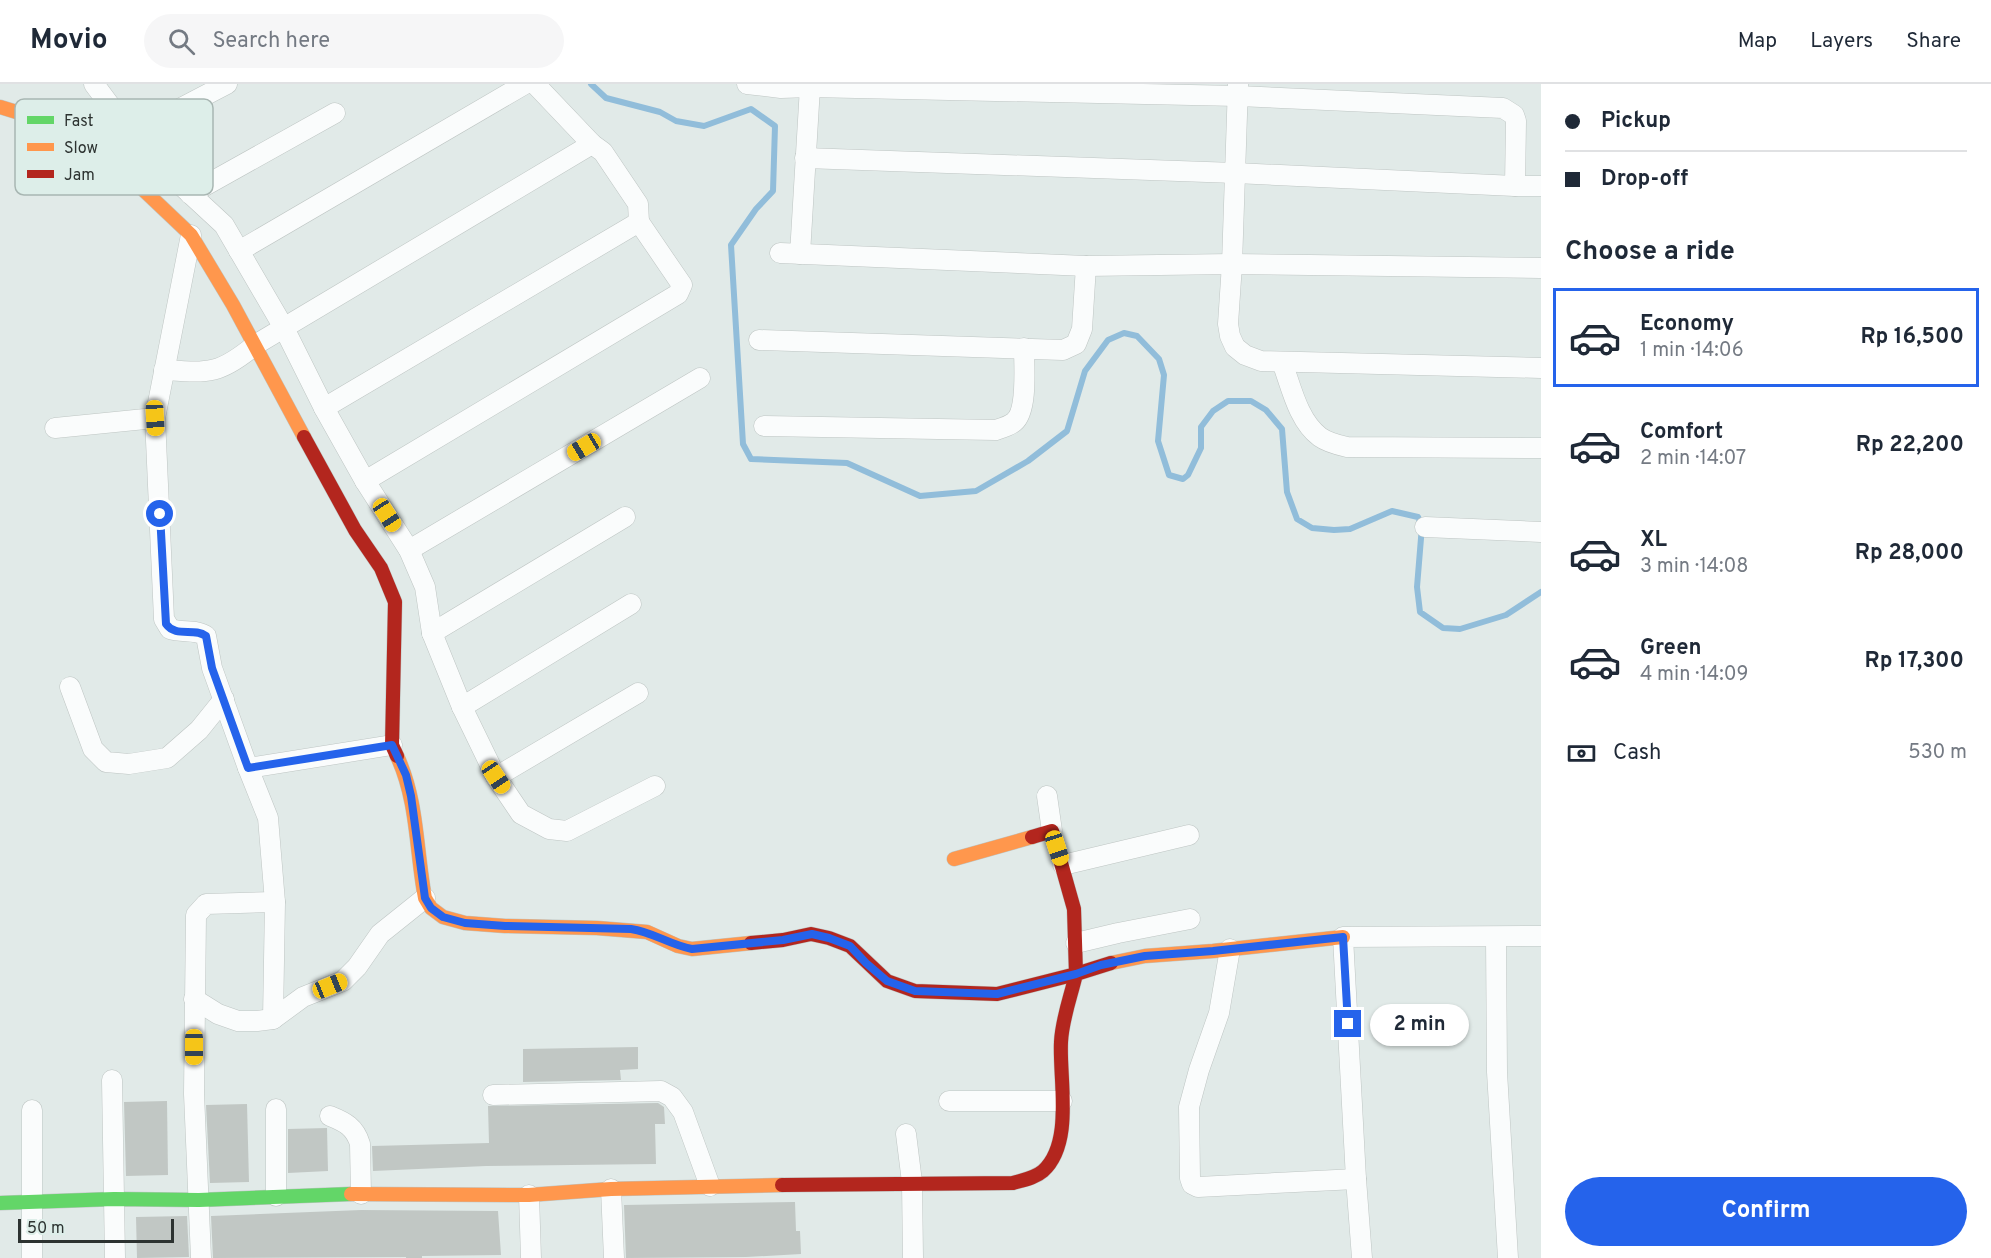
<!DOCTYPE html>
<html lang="en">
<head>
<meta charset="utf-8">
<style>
  :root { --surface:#fff; --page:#f6f6f7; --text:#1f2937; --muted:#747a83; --line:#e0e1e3; --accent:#2563eb }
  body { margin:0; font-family:Overpass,sans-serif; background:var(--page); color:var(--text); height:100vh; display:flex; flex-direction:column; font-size:22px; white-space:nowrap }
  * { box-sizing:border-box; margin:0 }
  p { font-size:20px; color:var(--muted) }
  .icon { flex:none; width:33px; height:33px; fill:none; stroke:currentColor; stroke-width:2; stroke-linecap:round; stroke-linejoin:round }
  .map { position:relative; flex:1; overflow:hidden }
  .side { display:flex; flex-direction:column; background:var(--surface); width:450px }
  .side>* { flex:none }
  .banner { display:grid; align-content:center; height:132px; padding:0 24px; background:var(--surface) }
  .scale { position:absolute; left:18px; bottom:15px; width:156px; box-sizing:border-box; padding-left:6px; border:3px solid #2d3331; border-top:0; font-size:16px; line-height:21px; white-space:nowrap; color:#2d3331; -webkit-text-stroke:4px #ddeee9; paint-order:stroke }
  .end { position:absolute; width:27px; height:27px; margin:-14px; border:8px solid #2563eb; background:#fff; box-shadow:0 0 0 3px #fff }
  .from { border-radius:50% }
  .bubble { position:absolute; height:42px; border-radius:21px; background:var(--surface); box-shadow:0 2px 4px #0004; font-size:20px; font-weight:700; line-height:42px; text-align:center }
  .car { position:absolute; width:18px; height:36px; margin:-18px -9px; border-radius:8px; box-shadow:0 0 4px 2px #0007; background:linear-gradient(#f5c518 24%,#345 0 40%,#f5c518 0 76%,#345 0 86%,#f5c518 0) }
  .banner b { display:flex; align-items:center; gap:21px; height:57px; font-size:22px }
  .banner b+b { border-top:2px solid var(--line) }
  .banner i { width:15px; height:15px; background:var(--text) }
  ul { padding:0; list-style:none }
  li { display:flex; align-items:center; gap:18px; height:99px; margin:0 12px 9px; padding:0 12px; border:3px solid transparent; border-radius:0px }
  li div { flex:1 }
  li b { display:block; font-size:22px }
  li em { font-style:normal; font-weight:700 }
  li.active { border-color:var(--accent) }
  li>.icon { width:54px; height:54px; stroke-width:1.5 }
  h2 { padding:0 24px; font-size:27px; line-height:72px }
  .pay { display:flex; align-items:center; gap:15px; height:66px; padding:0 24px; font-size:22px }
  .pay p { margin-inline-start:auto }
  .button { display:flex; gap:12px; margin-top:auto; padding:12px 24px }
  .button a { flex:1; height:69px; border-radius:36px; background:var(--accent); color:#fff; font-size:24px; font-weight:700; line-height:69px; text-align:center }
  header { display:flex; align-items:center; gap:36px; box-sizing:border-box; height:84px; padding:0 30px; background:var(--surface); border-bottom:2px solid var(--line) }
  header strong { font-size:28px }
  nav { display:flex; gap:33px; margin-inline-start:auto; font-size:21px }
  .search { width:420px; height:54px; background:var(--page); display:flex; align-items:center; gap:15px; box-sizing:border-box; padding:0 21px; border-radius:33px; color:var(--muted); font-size:22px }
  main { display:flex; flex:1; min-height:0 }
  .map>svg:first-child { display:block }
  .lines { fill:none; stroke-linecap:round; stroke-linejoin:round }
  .stream { stroke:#91bdda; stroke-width:6 }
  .building { fill:#c1c7c4 }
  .street-casing { stroke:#bec5c3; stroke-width:21 }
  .fast-casing { stroke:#bec5c3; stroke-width:15 }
  .slow-casing { stroke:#bec5c3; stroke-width:15 }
  .jam-casing { stroke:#bec5c3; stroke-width:15 }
  .street { stroke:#fafcfc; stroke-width:20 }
  .fast { stroke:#63d668; stroke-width:14 }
  .slow { stroke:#ff974d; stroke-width:14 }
  .jam { stroke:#b3261e; stroke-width:14 }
  .route { stroke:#2563eb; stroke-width:8 }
  .key { fill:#ddeee9; stroke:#a8b6b2; stroke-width:1.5 }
  .key-label { font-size:16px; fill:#2d3331 }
</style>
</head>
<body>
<header>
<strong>Movio</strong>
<div class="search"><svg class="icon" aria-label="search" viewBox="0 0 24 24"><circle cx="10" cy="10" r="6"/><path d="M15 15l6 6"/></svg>Search here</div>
<nav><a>Map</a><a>Layers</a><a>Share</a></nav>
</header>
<main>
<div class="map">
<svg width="1541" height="1174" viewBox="0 0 1541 1174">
  <rect width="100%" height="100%" fill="#e1eae8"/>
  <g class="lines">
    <polyline class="stream" points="591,0 606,14 660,28 676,37 704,42 751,25 775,42 773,107 756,125 731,161 743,360 751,375 847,379 920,412 976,407 1028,377 1067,347 1085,287 1108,256 1124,249 1137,252 1159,275 1164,291 1158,357 1169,391 1183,395 1188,391 1201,364 1201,343 1213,327 1228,317 1251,317 1266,326 1282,345 1287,408 1297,435 1312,444 1334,446 1350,445 1392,427 1418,433 1422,442 1417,503 1420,528 1443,544 1460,545 1506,531 1541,508"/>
  </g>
  <g class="building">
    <polygon points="638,963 638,985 620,986 621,996 523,998 523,965"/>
    <polygon points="167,1017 168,1091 126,1092 124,1018"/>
    <polygon points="658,1019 664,1023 665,1040 655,1040 656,1080 486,1082 373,1087 372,1062 489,1059 488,1022"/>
    <polygon points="247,1020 249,1098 210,1099 206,1021"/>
    <polygon points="327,1044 328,1087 288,1089 288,1045"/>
    <polygon points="795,1118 796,1147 800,1147 801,1170 746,1173 626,1174 624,1121"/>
    <polygon points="361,1126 498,1127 501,1171 422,1172 422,1174 406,1174 406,1173 213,1174 211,1132"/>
    <polygon points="187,1132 189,1173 137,1174 136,1133"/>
  </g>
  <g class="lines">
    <g class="street-casing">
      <g id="street">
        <polyline points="94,0 144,67 224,141 284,244 324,324 365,397 409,466 425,503 432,549 462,623 496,693 521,730 549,745 567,747 655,702"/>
        <polyline points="535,0 592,60 603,68 638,120 639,138"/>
        <polyline points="747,0 781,4 810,3 1238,12 1503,24 1514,31 1516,37 1515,102"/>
        <polyline points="1238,1 1232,180 1228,240 1230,252 1235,263 1245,271 1261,277 1541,284"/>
        <polyline points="131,50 227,0"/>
        <polyline points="805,74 1235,89 1515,102 1541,102"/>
        <polyline points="190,110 335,29"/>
        <path d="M191 151 155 334 164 535 170 545C182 549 197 545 206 552L212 584 248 684"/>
        <polyline points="239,167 525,0"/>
        <polyline points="780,169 1086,182 1232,180 1541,184"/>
        <polyline points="800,170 810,3"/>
        <polyline points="759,256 1063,266 1076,260 1082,245 1086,182"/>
        <path d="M1282 278C1291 302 1298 337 1320 353 1327 358 1338 361 1347 363L1541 364"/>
        <path d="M164 286C208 289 219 291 255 261L592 60"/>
        <polyline points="324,324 639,138 682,201 678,210 365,397"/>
        <path d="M764 342 996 346C1002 344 1009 342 1014 338 1028 327 1024 282 1024 264"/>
        <polyline points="55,344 155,334"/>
        <polyline points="1425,443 1541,448"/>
        <polyline points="409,466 700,294"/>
        <polyline points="432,549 625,433"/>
        <polyline points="70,603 93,665 106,678 129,680 167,674 199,646 224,615"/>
        <polyline points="462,623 631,520"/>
        <polyline points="496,693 638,609"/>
        <polyline points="1047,712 1052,747"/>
        <polyline points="1063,781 1189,751"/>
        <polyline points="1496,853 1497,988 1508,1174"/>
        <polyline points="1076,859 1118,849 1190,835"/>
        <polyline points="1230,865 1219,929 1199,986 1189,1023 1190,1094 1192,1100 1198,1103 1356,1095"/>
        <polyline points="194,915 218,930 238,937 257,937 273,935 303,913 343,897 357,883 380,850 425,814"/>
        <polyline points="273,935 275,818 268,734 248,684 392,661"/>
        <polyline points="112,996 115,1174"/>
        <polyline points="493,1011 661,1007 672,1013 683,1028 710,1102"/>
        <polyline points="949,1017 1062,1017"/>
        <polyline points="32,1026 32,1174"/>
        <path d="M330 1032C345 1038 355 1043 360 1060L361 1110"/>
        <polyline points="906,1050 912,1098 913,1174"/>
        <polyline points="611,1105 614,1174"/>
        <polyline points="529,1111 531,1174"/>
        <polyline points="276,1112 276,1025"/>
        <polyline points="201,1174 194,1010 196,831 206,820 275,818"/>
        <polyline points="1362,1174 1356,1095 1343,853 1541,852"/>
      </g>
    </g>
    <g class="fast-casing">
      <polyline id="fast" points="0,1119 114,1115 199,1116 351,1110"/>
    </g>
    <g class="slow-casing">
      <g id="slow">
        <polyline points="0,23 36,34 97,68 133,96 191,151 233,221 304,353"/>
        <path d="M397 672C418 717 416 767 425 814L431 824 443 833 465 839 505 842 597 844 647 848 678 862 692 865 751 859"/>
        <polyline points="954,775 1032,753"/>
        <polyline points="1111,879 1145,872 1213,867 1343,853"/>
        <polyline points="351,1110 529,1111 611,1105 782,1101"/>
      </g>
    </g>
    <g class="jam-casing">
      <g id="jam">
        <polyline points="304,353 355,446 381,484 395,518 392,661 397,672"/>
        <polyline points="751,859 783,856 811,850 829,854 850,862 887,897 915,907 997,910 1076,890 1074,825 1052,747 1032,753"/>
        <path d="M782 1101 1013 1099C1023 1096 1035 1094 1043 1087 1074 1059 1059 995 1061 958 1062 935 1071 912 1076 890L1111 879"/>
      </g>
    </g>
    <use href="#street" class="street"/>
    <use href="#fast" class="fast"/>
    <use href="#slow" class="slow"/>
    <use href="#jam" class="jam"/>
  </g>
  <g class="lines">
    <path class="route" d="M160 430 166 540C176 554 194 543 206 552L212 584 248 684 392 661 406 691 411 712 425 814 431 824 443 833 465 839 505 842 631 845C653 848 670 861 692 865L783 856 812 850 829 854 850 862 866 879 887 897 915 907 997 910 1076 890 1101 881 1145 872 1213 867 1343 853 1348 940"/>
  </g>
  <rect x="15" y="15" width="198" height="96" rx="9" class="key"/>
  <rect x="27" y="32" width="27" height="8" fill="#63d668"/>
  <rect x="27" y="59" width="27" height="8" fill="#ff974d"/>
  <rect x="27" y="86" width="27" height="8" fill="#b3261e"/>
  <g class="key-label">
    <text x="64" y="42">Fast</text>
    <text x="64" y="69">Slow</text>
    <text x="64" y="96">Jam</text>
  </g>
</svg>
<div class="scale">50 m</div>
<i class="end from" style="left:160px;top:430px"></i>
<i class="end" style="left:1348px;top:940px"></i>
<div class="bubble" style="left:1370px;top:920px;width:99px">2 min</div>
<i class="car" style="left:155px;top:334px;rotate:177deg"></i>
<i class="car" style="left:584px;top:363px;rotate:239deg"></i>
<i class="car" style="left:387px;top:431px;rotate:147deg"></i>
<i class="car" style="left:496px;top:693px;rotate:146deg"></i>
<i class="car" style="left:1057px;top:764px;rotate:162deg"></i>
<i class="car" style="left:330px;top:902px;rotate:68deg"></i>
<i class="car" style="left:194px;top:963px;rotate:180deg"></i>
</div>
<section class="side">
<div class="banner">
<b><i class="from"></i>Pickup</b>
<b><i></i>Drop-off</b>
</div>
<h2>Choose a ride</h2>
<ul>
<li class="active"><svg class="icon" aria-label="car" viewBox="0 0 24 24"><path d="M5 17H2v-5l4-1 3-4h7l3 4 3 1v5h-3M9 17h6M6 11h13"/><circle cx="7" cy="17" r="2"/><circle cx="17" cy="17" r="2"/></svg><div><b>Economy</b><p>1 min · 14:06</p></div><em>Rp 16,500</em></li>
<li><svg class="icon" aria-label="car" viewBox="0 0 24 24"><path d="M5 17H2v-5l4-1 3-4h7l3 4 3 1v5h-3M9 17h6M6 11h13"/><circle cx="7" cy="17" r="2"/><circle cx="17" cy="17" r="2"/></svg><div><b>Comfort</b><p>2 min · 14:07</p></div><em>Rp 22,200</em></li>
<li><svg class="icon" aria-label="car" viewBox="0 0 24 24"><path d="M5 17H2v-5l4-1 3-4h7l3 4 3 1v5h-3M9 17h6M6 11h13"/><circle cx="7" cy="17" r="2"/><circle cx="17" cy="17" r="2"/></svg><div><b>XL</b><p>3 min · 14:08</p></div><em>Rp 28,000</em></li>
<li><svg class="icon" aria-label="car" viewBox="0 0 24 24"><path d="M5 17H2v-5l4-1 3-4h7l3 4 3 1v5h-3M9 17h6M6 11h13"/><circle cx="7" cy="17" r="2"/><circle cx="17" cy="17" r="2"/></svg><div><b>Green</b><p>4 min · 14:09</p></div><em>Rp 17,300</em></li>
</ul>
<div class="pay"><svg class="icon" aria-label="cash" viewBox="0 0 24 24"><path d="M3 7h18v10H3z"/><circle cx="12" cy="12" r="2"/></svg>Cash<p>530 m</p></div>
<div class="button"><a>Confirm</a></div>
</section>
</main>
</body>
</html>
